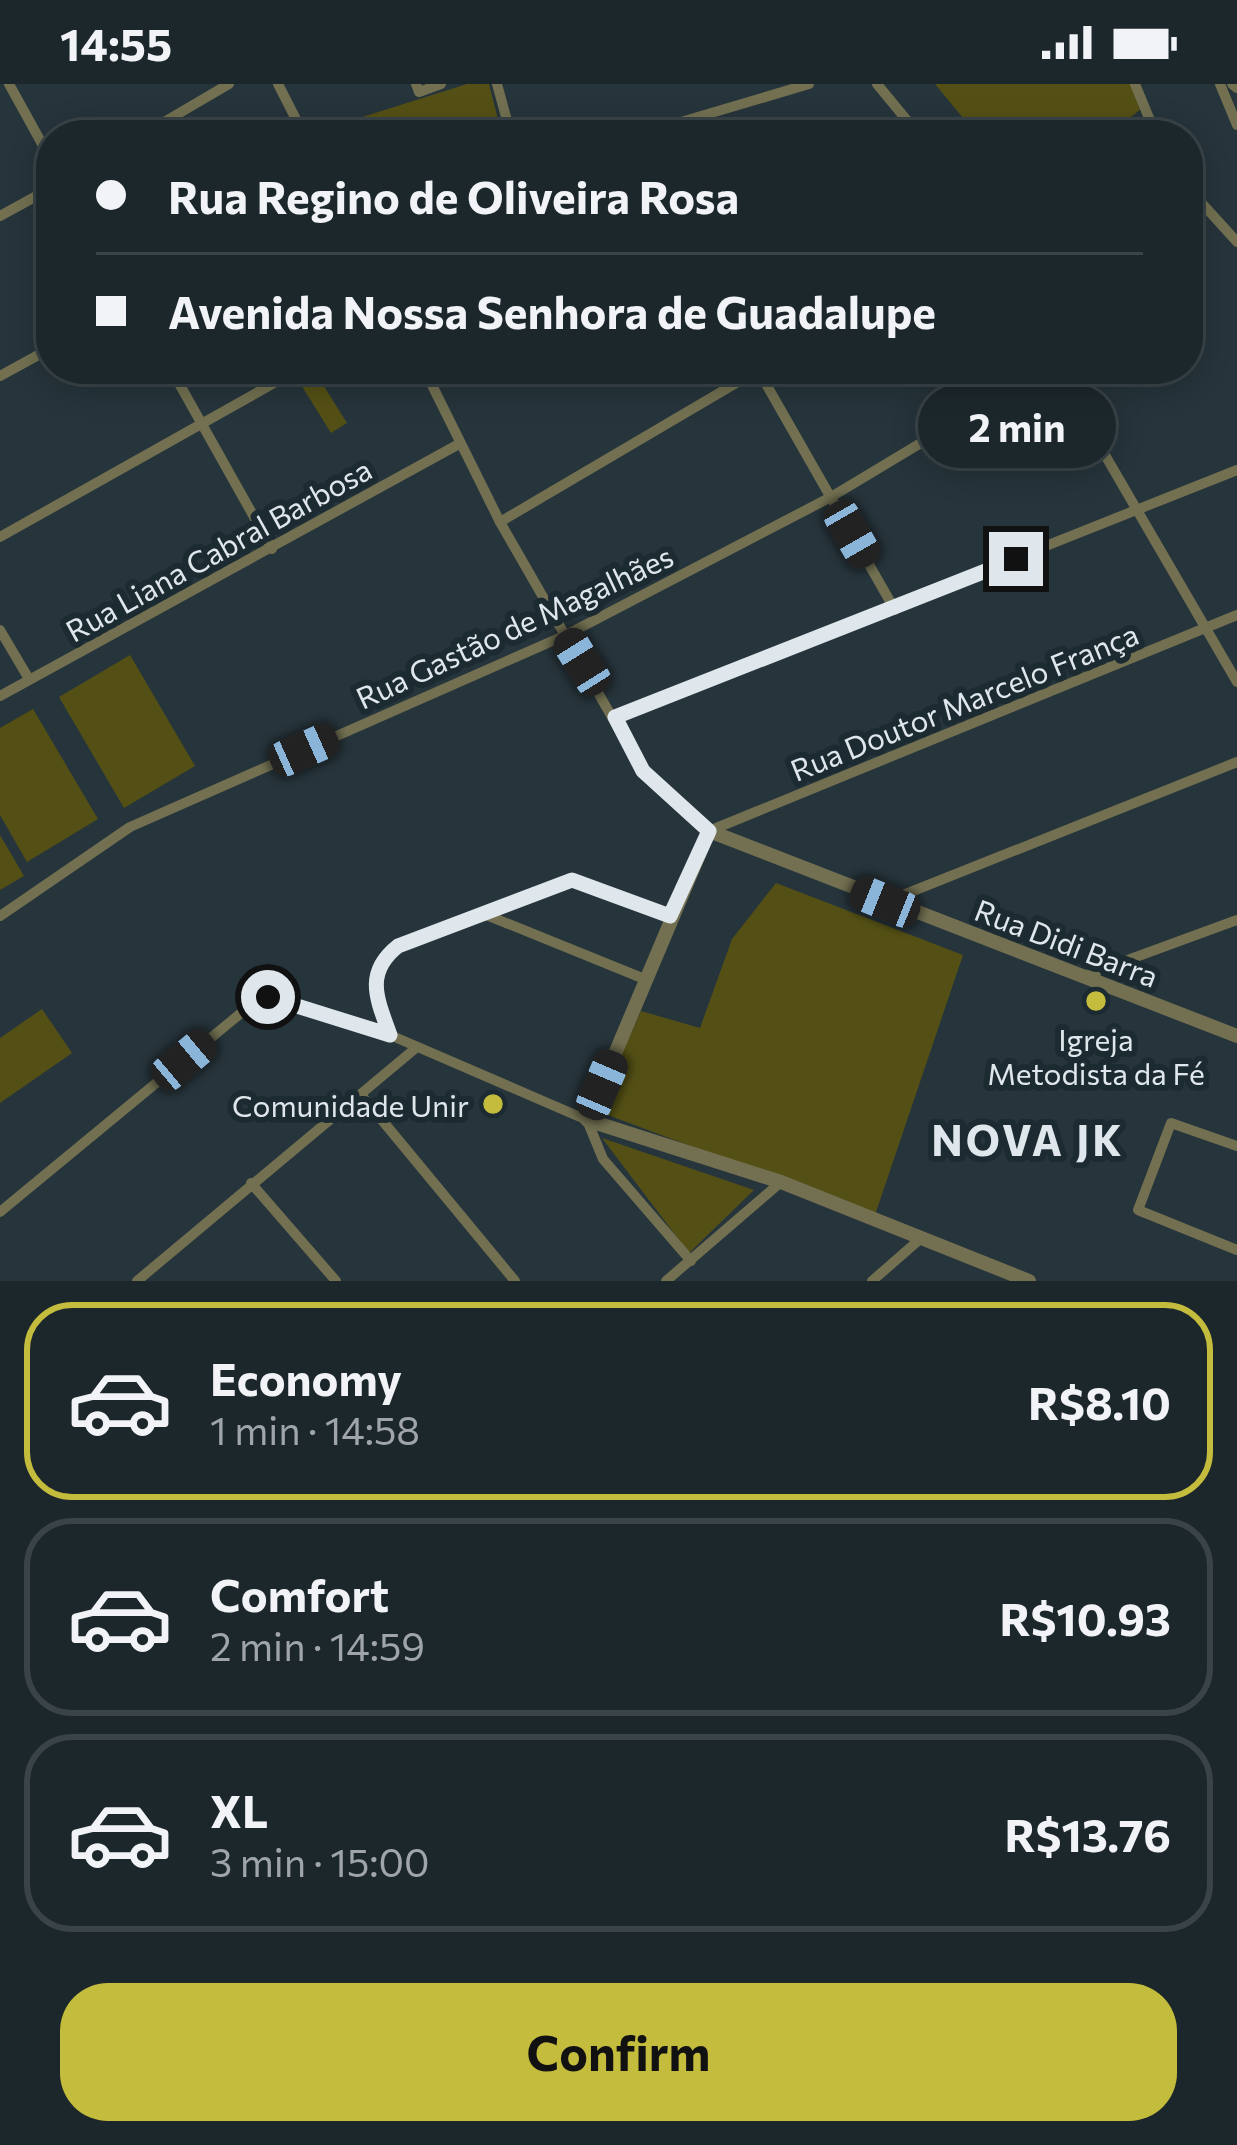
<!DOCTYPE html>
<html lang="en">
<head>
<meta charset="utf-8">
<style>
  :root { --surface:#1c272c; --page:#293338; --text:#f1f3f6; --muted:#a0a5a9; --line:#3a4448; --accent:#c4bc3d }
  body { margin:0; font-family:Commissioner,sans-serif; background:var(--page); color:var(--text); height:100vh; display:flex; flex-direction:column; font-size:45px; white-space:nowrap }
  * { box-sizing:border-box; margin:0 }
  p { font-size:39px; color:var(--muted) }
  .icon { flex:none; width:66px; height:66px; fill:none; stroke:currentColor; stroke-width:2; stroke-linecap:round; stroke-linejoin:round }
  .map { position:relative; height:1197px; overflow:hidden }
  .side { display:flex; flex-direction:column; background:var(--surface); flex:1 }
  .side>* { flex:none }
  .top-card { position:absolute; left:36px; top:36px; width:1167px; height:264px; border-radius:48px; box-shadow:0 6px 30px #0003,0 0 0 3px var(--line); display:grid; align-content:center; height:264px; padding:0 60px; background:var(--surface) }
  .end { position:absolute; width:54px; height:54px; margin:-27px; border:15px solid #dfe7ec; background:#111; box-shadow:0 0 0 6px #111 }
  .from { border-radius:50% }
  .bubble { position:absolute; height:84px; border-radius:42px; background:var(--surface); box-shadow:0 6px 30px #0003,0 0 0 3px var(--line); font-size:39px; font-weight:700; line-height:84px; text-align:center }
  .car { position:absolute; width:36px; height:72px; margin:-36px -18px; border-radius:15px; box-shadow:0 0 9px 3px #0007; background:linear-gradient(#222 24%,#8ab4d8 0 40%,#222 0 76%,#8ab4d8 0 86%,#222 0) }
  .top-card b { display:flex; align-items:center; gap:42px; height:114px; font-size:45px }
  .top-card b+b { border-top:3px solid var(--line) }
  .top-card i { width:30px; height:30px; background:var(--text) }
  ul { padding:21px 0 0; list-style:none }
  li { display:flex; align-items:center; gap:36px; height:198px; margin:0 24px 18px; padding:0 36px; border:6px solid var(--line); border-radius:48px }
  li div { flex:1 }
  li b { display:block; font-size:45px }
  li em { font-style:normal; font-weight:700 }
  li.current { border-color:var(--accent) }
  li>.icon { width:108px; height:108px; stroke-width:1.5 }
  .button { display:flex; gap:24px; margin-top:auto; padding:24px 60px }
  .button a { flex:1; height:138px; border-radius:48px; background:var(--accent); color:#111; font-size:48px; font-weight:700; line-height:138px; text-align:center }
  .status { display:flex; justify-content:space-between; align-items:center; height:84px; padding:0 60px; background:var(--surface); direction:ltr }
  .status svg { height:33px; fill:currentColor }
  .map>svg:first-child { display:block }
  .green { fill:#545015 }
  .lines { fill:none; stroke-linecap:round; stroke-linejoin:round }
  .minor { stroke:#727051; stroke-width:10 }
  .tertiary { stroke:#727051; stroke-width:14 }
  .route { stroke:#dfe7ec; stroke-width:15 }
  .poi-dot { fill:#c4bc3d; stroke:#1c2a31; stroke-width:4.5 }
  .labels { text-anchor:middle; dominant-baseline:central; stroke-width:12; stroke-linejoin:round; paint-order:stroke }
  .street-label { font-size:30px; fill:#dfe7ec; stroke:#1c2a31 }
  .poi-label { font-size:30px; fill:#dfe7ec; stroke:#1c2a31 }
  .district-label { font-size:42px; font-weight:bold; letter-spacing:3px; fill:#dfe7ec; stroke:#1c2a31 }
</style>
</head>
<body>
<div class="status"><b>14:55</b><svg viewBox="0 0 49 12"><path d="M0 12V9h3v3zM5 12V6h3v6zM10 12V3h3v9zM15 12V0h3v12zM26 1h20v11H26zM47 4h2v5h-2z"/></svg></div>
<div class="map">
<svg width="1237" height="1197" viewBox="0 0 1237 1197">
  <rect width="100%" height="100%" fill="#26343b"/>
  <g class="green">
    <polygon points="467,0 489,0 502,51 318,47"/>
    <polygon points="935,0 1131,0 1140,26 1107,51 977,51"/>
    <polygon points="317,291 347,339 331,349 300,299"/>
    <polygon points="130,571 195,682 124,724 59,613"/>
    <polygon points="33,625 98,735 27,778 0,731 0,644"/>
    <polygon points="0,751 24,792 0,806"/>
    <polygon points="776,799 963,871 875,1131 597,1027 641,927 700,944 732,855"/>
    <polygon points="42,925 72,969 0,1019 0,954"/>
    <polygon points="602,1054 754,1106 689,1169"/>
  </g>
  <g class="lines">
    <g class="minor">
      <polyline points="9,0 51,76"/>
      <polyline points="278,0 304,51"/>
      <polyline points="416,0 419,8 441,0"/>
      <polyline points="497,0 511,51"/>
      <polyline points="877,0 919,51"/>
      <polyline points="1135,0 1156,51"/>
      <polyline points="1220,0 1237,41"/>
      <polyline points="1232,0 1237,4"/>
      <polyline points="142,51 229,0"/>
      <polyline points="637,51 809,0"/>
      <polyline points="1188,104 1237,158"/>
      <polyline points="0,132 51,104"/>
      <polyline points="171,285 272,465"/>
      <polyline points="424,285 500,438 643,687 709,747 1237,531"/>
      <polyline points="1055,285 1237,598"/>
      <polyline points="758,286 895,526"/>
      <polyline points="0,292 51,264"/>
      <polyline points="500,438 760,285"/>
      <polyline points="0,453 299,285"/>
      <polyline points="0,546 29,595"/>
      <polyline points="0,612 459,360"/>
      <polyline points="615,633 1237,386"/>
      <polyline points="888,817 1237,678"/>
      <polyline points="484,830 647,896"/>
      <polyline points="0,832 130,743 566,551 831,413 1044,285"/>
      <polyline points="1084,892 1237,836"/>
      <path d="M390 951C377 915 364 889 398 862L572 797 670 833"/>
      <polyline points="362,1012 515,1197"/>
      <polyline points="1237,1062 1171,1039 1138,1126 1237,1166"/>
      <polyline points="251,1099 336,1197"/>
      <polyline points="0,1128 258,915 268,913 390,951 587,1036 603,1075 691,1177"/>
      <polyline points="137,1197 417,963"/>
      <polyline points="666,1197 781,1098"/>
      <polyline points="872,1197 919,1156"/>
    </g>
    <polyline class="tertiary" points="1029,1197 781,1098 587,1036 709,747 1237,952"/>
  </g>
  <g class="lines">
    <path class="route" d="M268 913 390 951C377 915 364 889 398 862L572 796 670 832 709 747 643 687 615 633 1016 475"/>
  </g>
  <g class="poi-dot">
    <circle cx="1096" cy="917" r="12"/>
    <circle cx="493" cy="1020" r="12"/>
  </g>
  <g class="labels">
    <g class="street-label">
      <text transform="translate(218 465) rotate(-29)">Rua Liana Cabral Barbosa</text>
      <text transform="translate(514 542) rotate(-25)">Rua Gastão de Magalhães</text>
      <text transform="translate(964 617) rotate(-22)">Rua Doutor Marcelo França</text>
      <text transform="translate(1067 858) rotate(21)">Rua Didi Barra</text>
    </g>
    <g class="poi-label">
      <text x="1096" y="954">Igreja<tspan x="1096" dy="34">Metodista da Fé</tspan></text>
      <text x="469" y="1020" text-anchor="end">Comunidade Unir</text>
    </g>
    <g class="district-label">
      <text x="1028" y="1055">NOVA JK</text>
    </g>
  </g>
</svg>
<i class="end from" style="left:268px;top:913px"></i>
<i class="end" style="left:1016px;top:475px"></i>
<div class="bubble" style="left:918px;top:300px;width:198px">2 min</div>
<i class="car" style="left:852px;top:450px;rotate:150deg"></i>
<i class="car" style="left:582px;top:578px;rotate:328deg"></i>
<i class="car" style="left:304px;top:666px;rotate:66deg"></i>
<i class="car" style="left:885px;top:818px;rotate:292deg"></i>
<i class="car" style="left:184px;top:976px;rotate:50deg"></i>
<i class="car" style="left:602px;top:1001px;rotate:23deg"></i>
<div class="top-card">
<b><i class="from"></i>Rua Regino de Oliveira Rosa</b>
<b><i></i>Avenida Nossa Senhora de Guadalupe</b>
</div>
</div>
<section class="side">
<ul>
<li class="current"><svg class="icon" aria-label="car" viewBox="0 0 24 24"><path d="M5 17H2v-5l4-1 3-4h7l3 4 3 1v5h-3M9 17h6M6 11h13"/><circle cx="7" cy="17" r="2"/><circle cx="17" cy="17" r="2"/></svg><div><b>Economy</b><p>1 min · 14:58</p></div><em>R$8.10</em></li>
<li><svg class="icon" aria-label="car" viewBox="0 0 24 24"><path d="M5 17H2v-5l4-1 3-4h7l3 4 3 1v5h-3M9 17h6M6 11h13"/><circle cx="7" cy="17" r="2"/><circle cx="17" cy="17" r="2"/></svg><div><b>Comfort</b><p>2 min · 14:59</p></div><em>R$10.93</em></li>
<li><svg class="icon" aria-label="car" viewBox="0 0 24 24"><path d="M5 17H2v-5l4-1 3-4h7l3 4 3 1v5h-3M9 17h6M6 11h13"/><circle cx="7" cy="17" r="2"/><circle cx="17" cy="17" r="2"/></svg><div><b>XL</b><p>3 min · 15:00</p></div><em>R$13.76</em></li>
</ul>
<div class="button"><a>Confirm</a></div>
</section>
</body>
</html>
